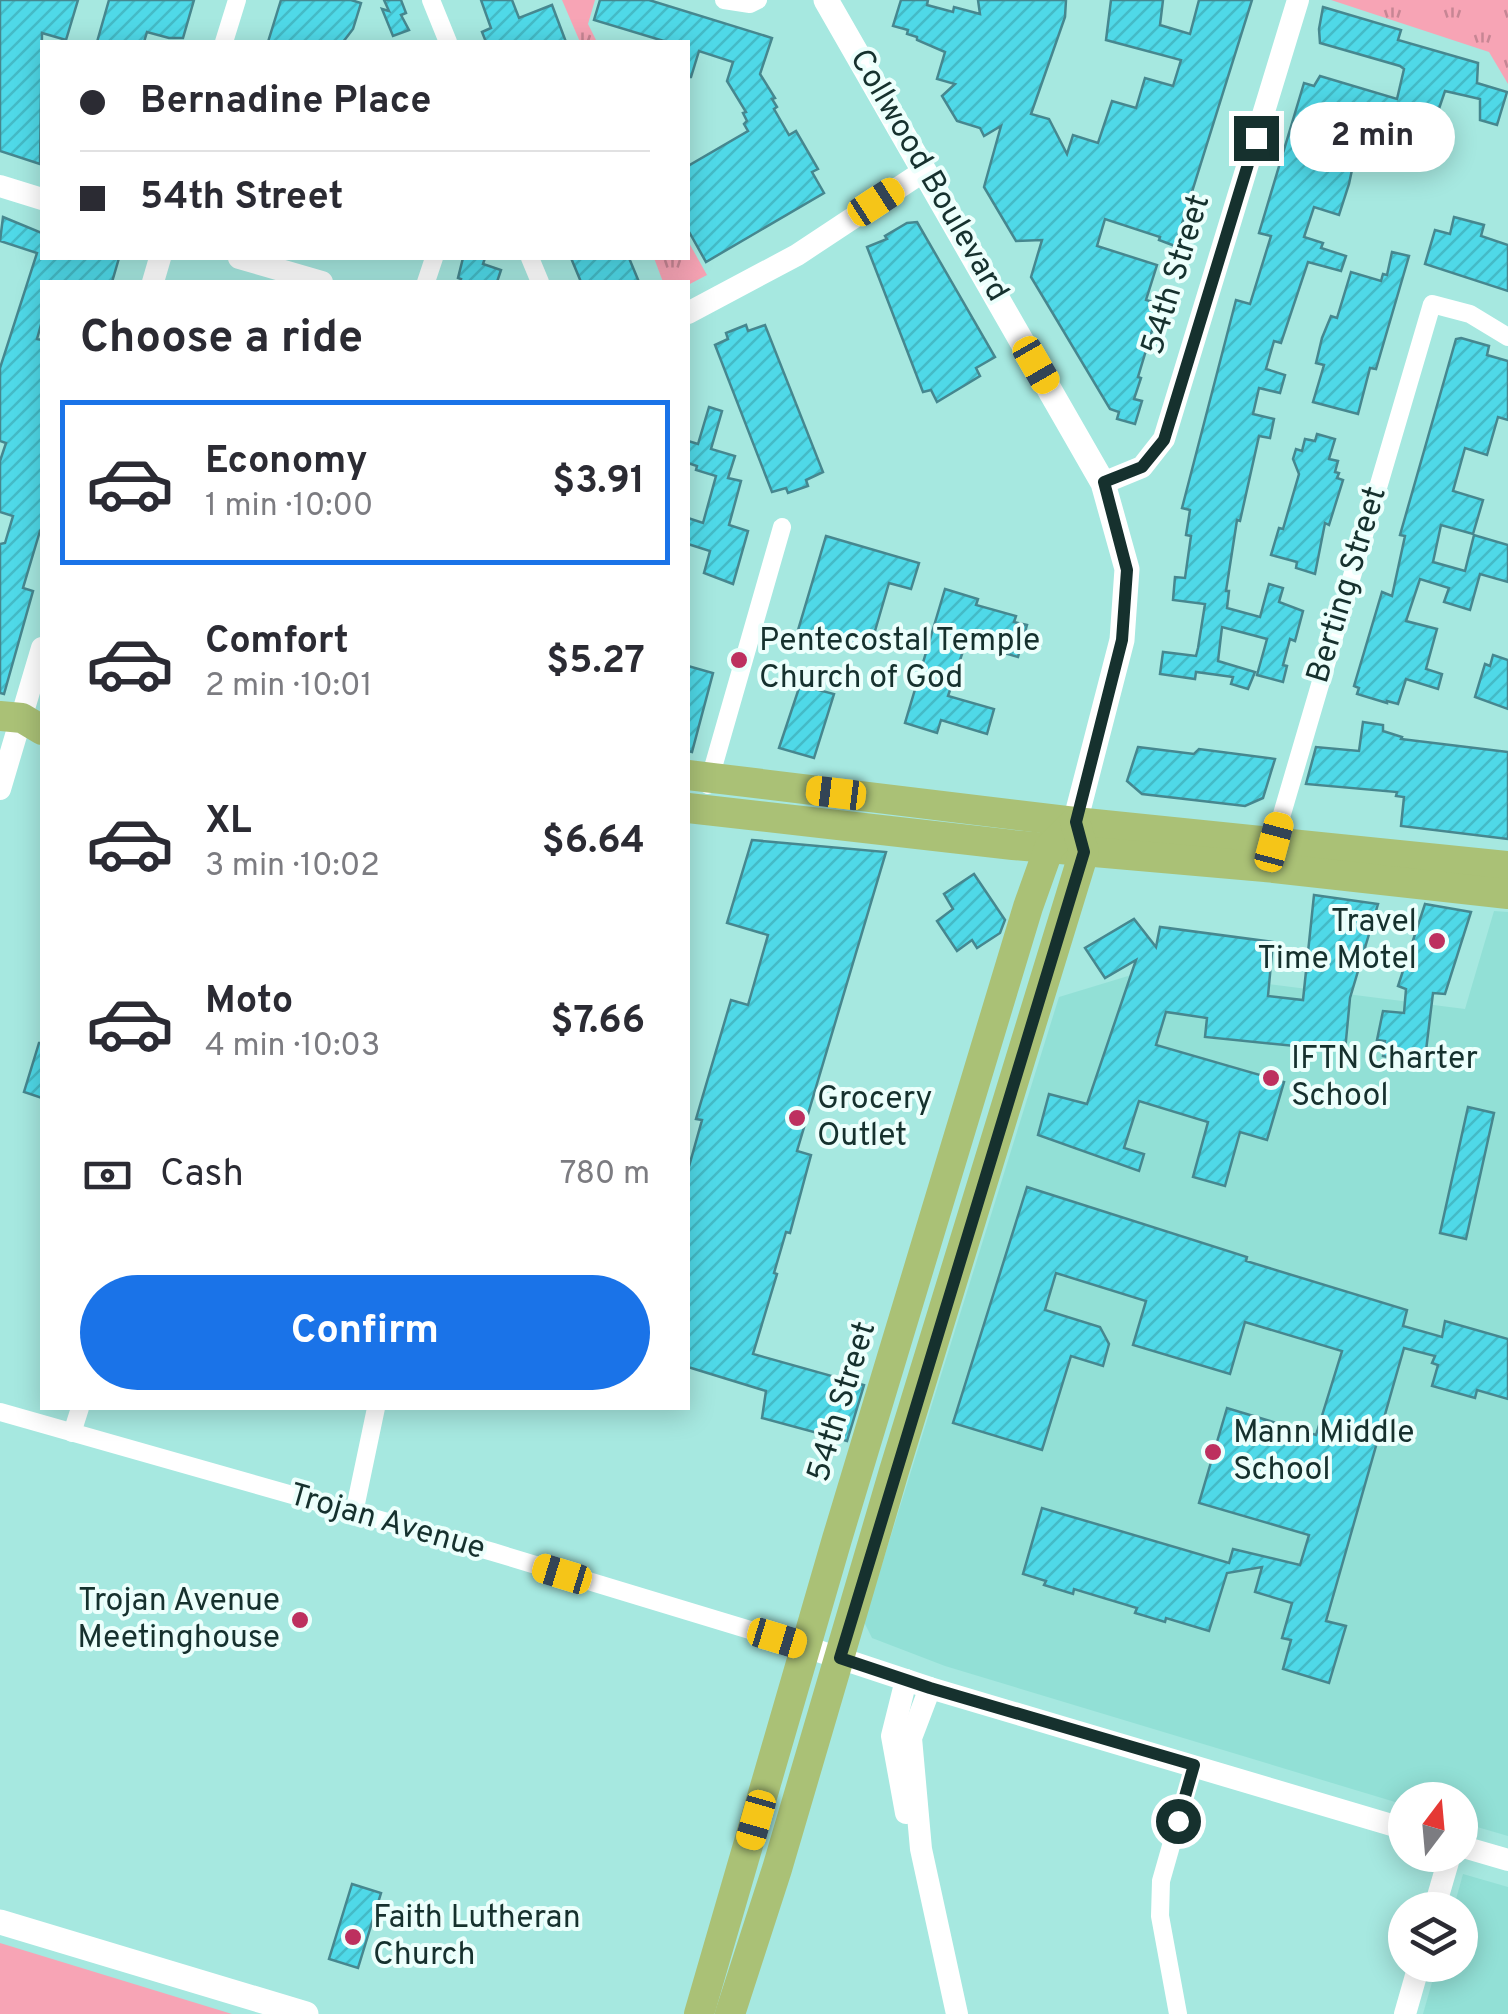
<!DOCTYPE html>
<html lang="en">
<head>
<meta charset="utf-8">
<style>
  :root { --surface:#fff; --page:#f2f2f3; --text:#2b2b33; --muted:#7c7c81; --line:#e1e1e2; --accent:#1a73e8 }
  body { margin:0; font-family:Overpass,sans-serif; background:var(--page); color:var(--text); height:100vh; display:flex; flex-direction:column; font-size:38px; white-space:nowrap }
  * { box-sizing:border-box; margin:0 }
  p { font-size:32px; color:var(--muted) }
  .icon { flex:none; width:55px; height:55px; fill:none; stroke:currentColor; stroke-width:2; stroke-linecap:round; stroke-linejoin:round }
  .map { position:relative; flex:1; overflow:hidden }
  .panel { position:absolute; left:40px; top:280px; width:650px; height:1130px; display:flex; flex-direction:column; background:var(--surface); border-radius:0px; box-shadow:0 5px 25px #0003 }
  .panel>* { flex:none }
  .hud { position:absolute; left:40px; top:40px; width:650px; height:220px; border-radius:0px; box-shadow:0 5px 25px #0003; display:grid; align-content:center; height:220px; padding:0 40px; background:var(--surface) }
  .needle { width:65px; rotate:16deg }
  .controls { position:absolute; left:1388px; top:1782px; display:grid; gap:20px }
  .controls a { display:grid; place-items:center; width:90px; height:90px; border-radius:50%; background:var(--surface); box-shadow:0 5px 25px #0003; font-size:50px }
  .end { position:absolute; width:45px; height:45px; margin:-22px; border:12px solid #16312e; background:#fff; box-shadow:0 0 0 5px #fff }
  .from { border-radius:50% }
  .bubble { position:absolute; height:70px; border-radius:35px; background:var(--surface); box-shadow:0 5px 25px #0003; font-size:32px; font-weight:700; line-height:70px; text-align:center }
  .car { position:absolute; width:30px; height:60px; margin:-30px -15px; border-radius:12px; box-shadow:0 0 8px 2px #0007; background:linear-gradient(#f5c518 24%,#345 0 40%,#f5c518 0 76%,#345 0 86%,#f5c518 0) }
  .hud b { display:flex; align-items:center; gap:35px; height:95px; font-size:38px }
  .hud b+b { border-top:2px solid var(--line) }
  .hud i { width:25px; height:25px; background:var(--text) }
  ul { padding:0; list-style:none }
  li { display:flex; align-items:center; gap:30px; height:165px; margin:0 20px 15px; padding:0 20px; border:5px solid transparent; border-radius:0px }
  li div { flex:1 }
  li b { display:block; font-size:38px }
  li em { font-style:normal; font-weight:700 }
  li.current { border-color:var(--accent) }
  li>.icon { width:90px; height:90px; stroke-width:1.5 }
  h2 { padding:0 40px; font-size:45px; line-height:120px }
  .pay { display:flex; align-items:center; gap:25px; height:110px; padding:0 40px; font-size:38px }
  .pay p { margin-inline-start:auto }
  .button { display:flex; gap:20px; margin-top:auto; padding:20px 40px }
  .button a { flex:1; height:115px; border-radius:60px; background:var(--accent); color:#fff; font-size:40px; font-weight:700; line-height:115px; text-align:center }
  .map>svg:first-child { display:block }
  .built { fill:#92e0d6 }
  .grass { fill:url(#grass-tufts) }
  .green { fill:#f7a4b5 }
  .building { fill:url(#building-hatch); stroke:#46878f; stroke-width:2.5 }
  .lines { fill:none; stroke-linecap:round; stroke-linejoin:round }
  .minor { stroke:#fff; stroke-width:18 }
  .tertiary { stroke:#fff; stroke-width:22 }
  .secondary { stroke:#fff; stroke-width:25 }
  .primary { stroke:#aac176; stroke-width:30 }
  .route { stroke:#16312e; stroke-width:12 }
  .poi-dot { fill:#bd305f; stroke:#ecfffc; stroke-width:4 }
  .labels { text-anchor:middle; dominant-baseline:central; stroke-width:8; stroke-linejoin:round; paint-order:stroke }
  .street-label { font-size:32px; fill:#16312e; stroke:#ecfffc }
  .poi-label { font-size:32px; fill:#16312e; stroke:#ecfffc; text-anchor:start }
</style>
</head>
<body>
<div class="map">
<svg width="1508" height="2014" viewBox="0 0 1508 2014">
  <defs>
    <pattern id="grass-tufts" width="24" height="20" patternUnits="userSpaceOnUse" patternTransform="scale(2.5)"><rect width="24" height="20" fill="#f7a4b5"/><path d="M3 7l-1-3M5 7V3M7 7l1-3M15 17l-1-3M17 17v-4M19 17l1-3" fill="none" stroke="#c78694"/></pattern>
    <pattern id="building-hatch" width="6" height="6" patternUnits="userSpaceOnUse" patternTransform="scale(2.5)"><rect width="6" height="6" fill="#4fd9e8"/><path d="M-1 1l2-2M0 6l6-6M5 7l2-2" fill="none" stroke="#44bbc7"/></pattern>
  </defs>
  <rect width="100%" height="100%" fill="#a6e8e0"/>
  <g class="built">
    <polygon points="1494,911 1508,912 1508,1836 1460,1822 1460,1800 1405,1800 1405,1805 945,1666 872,1638 864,1622 1059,997 1151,969 1465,1009"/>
    <polygon points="1463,1874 1508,1887 1508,2014 1423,2014 1437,1965 1460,1965 1460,1910 1453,1910"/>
  </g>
  <g class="grass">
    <polygon points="562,0 595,0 588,24 597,42 580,42"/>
    <polygon points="1331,0 1508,0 1508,84 1489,52"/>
    <polygon points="688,241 707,275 688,285 663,282 654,258 688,258"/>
  </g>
  <polygon class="green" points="0,1943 232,2014 0,2014"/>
  <g class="building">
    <polygon points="0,0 78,0 66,40 42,33 40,164 0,151"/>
    <polygon points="109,0 194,0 183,38 169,38 147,32 144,42 97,42"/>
    <polygon points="281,0 351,0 361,3 353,29 343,42 268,42"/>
    <polygon points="384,0 401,0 406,13 401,15 409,30 393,36 382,9 389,11"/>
    <polygon points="481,0 512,0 519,18 552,5 566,42 486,42 482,32 491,28"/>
    <polygon points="600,0 649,0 772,38 760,74 775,98 772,99 777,107 774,109 789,135 796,131 818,169 812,172 824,193 706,262 688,230 688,166 748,131 744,124 747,121 743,113 746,112 727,81 733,62 699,51 691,77 688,77 688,42 667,42 594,20"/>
    <polygon points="901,0 928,0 927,5 953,12 954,7 980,14 978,0 1066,0 1065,17 1031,114 1049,119 1067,154 1073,135 1098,143 1112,101 1136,108 1145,78 1173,86 1181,60 1106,40 1111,0 1163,0 1160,25 1190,34 1199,0 1252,0 1175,246 1159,240 1160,237 1105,219 1097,246 1157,265 1146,300 1160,304 1138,377 1141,378 1134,399 1142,401 1135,424 1117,419 1119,412 1110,409 1031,277 1042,240 1016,241 984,187 1001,126 984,136 980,128 957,121 942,96 955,84 937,79 945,52 917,40 917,37 907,34 908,30 893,26"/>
    <polygon points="1323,7 1401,30 1398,40 1478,63 1477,83 1507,92 1497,125 1480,120 1480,99 1445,91 1429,138 1342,114 1333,144 1356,151 1349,184 1339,215 1314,207 1304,237 1323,243 1321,248 1346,256 1341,271 1308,262 1281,343 1274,341 1266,369 1285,375 1280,393 1259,388 1253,414 1274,419 1270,438 1259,436 1240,521 1237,520 1226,591 1229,591 1227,608 1260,617 1269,584 1283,588 1279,602 1303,611 1295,641 1290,639 1283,665 1287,666 1283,682 1257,675 1267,639 1222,627 1218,661 1255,672 1248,689 1231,684 1233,677 1196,672 1195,679 1160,674 1163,652 1196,656 1198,648 1205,604 1173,600 1175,577 1185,578 1191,536 1186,535 1190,510 1182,508 1236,300 1250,304 1271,236 1259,233 1304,83 1314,86 1320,76 1397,99 1404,69 1400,66 1320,43 1319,29"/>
    <polygon points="3,217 42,233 42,258 119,258 112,282 42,282 42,321 37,339 42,340 42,532 40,531 23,588 33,591 4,694 0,693 0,544 5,543 13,516 0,512 0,461 6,443 0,441 0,368 37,253 0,241"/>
    <polygon points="1454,217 1484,225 1481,236 1508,245 1508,291 1425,264 1435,230 1450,234"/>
    <polygon points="917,222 995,357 976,368 980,376 937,402 931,390 923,392 867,247 887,239 885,236 907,223"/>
    <polygon points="1392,252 1409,256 1376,369 1370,368 1358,414 1313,402 1324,365 1316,363 1322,338 1331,316 1337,318 1351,272 1381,281 1383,274 1387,275"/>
    <polygon points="463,258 485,258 483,264 501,270 497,282 460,282 461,279 458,278"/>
    <polygon points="571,258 629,258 639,282 581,282"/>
    <polygon points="746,325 748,331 765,325 823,472 806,480 808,486 788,493 786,488 772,492 715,345 728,339 726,333"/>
    <polygon points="1461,338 1489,346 1487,355 1508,361 1508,420 1498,417 1487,455 1465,448 1453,491 1483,500 1473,534 1441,525 1433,562 1465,571 1474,535 1508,545 1508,582 1480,574 1470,610 1444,602 1449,588 1420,579 1406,621 1437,629 1426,669 1442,674 1438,689 1406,679 1398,704 1387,701 1387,703 1357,694 1359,688 1354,686 1382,592 1392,596 1405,536 1400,535 1456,339"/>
    <polygon points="709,407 722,411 711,449 735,456 728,478 741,481 729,525 748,531 733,584 704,573 710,551 688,544 688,518 703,523 716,476 696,470 697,466 688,463 688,441 698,444"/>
    <polygon points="1317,434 1335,439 1329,459 1338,461 1335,472 1339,473 1337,478 1343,480 1329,525 1325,523 1315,574 1296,568 1297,562 1271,555 1279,528 1283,529 1299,474 1293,459 1296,449 1302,451 1305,439 1315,441"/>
    <polygon points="826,536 919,563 911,589 889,583 870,648 843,640 841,646 827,642 826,646 796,637"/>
    <polygon points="945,589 978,599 976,605 1016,616 1014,622 1027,625 1018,657 966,642 948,696 994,709 987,734 941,720 937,733 905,723"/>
    <polygon points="1493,655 1508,660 1508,709 1475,697 1485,664 1490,666"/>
    <polygon points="688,666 713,673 692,752 688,751"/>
    <polygon points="800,685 834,694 814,758 779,748"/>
    <polygon points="1363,722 1383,725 1383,731 1402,737 1401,739 1508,752 1508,839 1401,826 1404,797 1396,796 1397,792 1306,784 1316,747 1359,751"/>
    <polygon points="1138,747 1194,754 1199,749 1275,759 1263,798 1245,806 1142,794 1127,781"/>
    <polygon points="752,840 886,852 797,1151 811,1155 790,1233 786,1232 774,1273 777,1274 753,1354 864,1385 847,1441 762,1418 766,1391 688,1367 688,1170 702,1120 696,1119 731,1000 748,1005 768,935 727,923"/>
    <polygon points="974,874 1005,920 1000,933 977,948 972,940 957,951 937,921 953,909 944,894"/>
    <polygon points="1314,895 1378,904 1350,998 1345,1051 1205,1037 1207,1018 1166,1012 1156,1045 1284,1082 1267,1140 1240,1132 1225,1186 1193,1177 1208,1122 1139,1101 1124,1148 1144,1154 1139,1171 1038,1135 1049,1094 1087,1104 1136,960 1105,978 1085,948 1134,919 1156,947 1160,927 1273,942 1268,996 1303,1000"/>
    <polygon points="1425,904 1471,912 1445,994 1433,993 1424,1067 1388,1063 1388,1057 1383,1056 1385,1041 1377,1040 1383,1011 1404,1013 1406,989 1398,986"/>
    <polygon points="39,1043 42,1043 42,1098 24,1092"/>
    <polygon points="1468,1107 1494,1113 1466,1239 1440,1233"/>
    <polygon points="1027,1187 1247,1257 1246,1261 1407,1310 1403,1326 1442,1337 1445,1321 1508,1339 1508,1399 1477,1390 1475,1398 1432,1386 1438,1365 1432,1363 1435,1356 1404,1348 1326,1621 1346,1626 1329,1683 1283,1669 1291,1640 1282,1638 1292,1603 1255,1592 1262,1567 1227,1573 1209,1631 1166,1618 1165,1622 1135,1613 1137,1608 1074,1589 1073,1594 1044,1585 1046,1581 1023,1574 1042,1508 1229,1563 1233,1549 1300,1565 1309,1535 1199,1503 1227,1408 1316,1435 1342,1351 1245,1322 1230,1374 1133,1345 1146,1301 1056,1273 1045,1310 1100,1327 1109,1344 1103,1366 1071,1356 1042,1450 953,1423"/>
    <polygon points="352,1884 381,1893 358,1968 329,1959"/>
  </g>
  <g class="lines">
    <g class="minor">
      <polyline points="431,0 448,42"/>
      <polyline points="724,0 750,4 758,0"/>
      <polyline points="224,42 237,0"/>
      <polyline points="530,258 540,282"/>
      <polyline points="426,282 434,258"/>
      <polyline points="708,785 782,527"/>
      <polyline points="1272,848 1432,304 1470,314 1508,337"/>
      <polyline points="0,1412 493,1552 806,1647"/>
      <polyline points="72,1433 80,1408"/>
      <polyline points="354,1513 376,1408"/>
      <polyline points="1178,2014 1160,1916 1161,1881 1194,1765"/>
    </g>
    <g class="tertiary">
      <polyline points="0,186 42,199"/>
      <polyline points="239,258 322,282"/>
      <polyline points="153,282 160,258"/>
      <polyline points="688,313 797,255 924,171"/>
      <polyline points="1103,483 1142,467 1164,439 1298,0"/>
      <polyline points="0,789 42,648"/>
      <polyline points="806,1647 930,1688 1405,1829"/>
      <polyline points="906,1680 892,1736 906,1813"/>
      <polyline points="930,1688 911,1738 921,1849 957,2014"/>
      <polyline points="1460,1846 1508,1860"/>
      <polyline points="1434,1910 1450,1855"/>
      <polyline points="1405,2014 1419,1965"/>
    </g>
    <g class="secondary">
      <polyline points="826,0 1103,483 1127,569 1122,640 1075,822"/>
      <polyline points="0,1922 306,2014"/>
    </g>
    <g class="primary">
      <polyline points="0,716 22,718 42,730"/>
      <polyline points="688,775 1075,822 1508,866"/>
      <polyline points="688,808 1013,845 1265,867 1508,894"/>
      <polyline points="699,2014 837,1539 1028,907 1049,848 1075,822"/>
      <polyline points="730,2014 777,1869 894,1471 1084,852 1075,822"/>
    </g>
  </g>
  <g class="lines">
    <polyline class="route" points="1178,1821 1194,1765 930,1688 840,1658 1084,852 1076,822 1122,640 1127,570 1104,482 1142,467 1164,440 1256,138"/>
  </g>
  <g class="poi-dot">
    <circle cx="739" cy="660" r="10"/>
    <circle cx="1437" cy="941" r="10"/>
    <circle cx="1271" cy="1078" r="10"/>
    <circle cx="797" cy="1118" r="10"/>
    <circle cx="1213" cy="1452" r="10"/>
    <circle cx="300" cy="1620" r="10"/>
    <circle cx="353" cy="1937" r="10"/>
  </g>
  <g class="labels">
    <g class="street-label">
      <text transform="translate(928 176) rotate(60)">Collwood Boulevard</text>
      <text transform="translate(1177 275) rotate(-73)">54th Street</text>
      <text transform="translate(1348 585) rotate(-73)">Berting Street</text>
      <text transform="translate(843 1402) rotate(-73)">54th Street</text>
      <text transform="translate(387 1523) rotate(16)">Trojan Avenue</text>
    </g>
    <g class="poi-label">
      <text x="759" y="642">Pentecostal Temple<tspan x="759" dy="37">Church of God</tspan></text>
      <text x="1417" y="923" text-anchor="end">Travel<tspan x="1417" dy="37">Time Motel</tspan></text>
      <text x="1291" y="1060">IFTN Charter<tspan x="1291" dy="37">School</tspan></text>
      <text x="817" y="1100">Grocery<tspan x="817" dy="37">Outlet</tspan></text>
      <text x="1233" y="1434">Mann Middle<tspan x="1233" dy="37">School</tspan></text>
      <text x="280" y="1602" text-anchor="end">Trojan Avenue<tspan x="280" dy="37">Meetinghouse</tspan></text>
      <text x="373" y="1919">Faith Lutheran<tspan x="373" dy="37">Church</tspan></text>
    </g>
  </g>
</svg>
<div class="controls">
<a><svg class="needle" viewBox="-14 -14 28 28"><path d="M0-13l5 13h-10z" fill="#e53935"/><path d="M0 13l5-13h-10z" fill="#7c7c81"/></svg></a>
<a><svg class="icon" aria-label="layers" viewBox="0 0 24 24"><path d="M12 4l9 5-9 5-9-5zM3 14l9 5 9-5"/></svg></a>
</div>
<i class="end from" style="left:1178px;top:1821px"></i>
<i class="end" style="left:1256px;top:138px"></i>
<div class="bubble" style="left:1290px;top:102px;width:165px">2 min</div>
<i class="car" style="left:876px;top:202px;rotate:57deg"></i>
<i class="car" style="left:1036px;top:365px;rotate:150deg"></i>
<i class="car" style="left:836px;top:793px;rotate:277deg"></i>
<i class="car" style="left:1274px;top:842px;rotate:15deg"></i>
<i class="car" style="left:562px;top:1574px;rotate:287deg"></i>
<i class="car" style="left:777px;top:1638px;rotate:107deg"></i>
<i class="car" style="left:756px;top:1820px;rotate:196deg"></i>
<div class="hud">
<b><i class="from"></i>Bernadine Place</b>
<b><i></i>54th Street</b>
</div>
<section class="panel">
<h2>Choose a ride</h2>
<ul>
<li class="current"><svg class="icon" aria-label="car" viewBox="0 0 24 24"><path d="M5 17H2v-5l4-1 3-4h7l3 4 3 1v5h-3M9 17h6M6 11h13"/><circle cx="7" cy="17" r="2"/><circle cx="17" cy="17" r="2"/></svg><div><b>Economy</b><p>1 min · 10:00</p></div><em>$3.91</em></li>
<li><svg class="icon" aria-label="car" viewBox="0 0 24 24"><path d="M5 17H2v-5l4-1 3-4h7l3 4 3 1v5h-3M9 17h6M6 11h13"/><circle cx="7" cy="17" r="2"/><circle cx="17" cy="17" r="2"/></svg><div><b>Comfort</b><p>2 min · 10:01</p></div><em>$5.27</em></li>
<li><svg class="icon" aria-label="car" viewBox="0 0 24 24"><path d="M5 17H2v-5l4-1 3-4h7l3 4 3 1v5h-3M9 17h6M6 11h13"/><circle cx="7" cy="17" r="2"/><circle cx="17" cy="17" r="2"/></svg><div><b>XL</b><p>3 min · 10:02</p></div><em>$6.64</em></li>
<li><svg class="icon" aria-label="car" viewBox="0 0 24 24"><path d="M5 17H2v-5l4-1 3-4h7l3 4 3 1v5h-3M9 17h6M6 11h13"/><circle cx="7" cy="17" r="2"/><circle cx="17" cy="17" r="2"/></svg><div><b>Moto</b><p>4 min · 10:03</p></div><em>$7.66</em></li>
</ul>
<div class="pay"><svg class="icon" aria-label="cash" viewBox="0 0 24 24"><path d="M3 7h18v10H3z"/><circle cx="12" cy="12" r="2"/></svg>Cash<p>780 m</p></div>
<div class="button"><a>Confirm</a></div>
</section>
</div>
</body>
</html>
